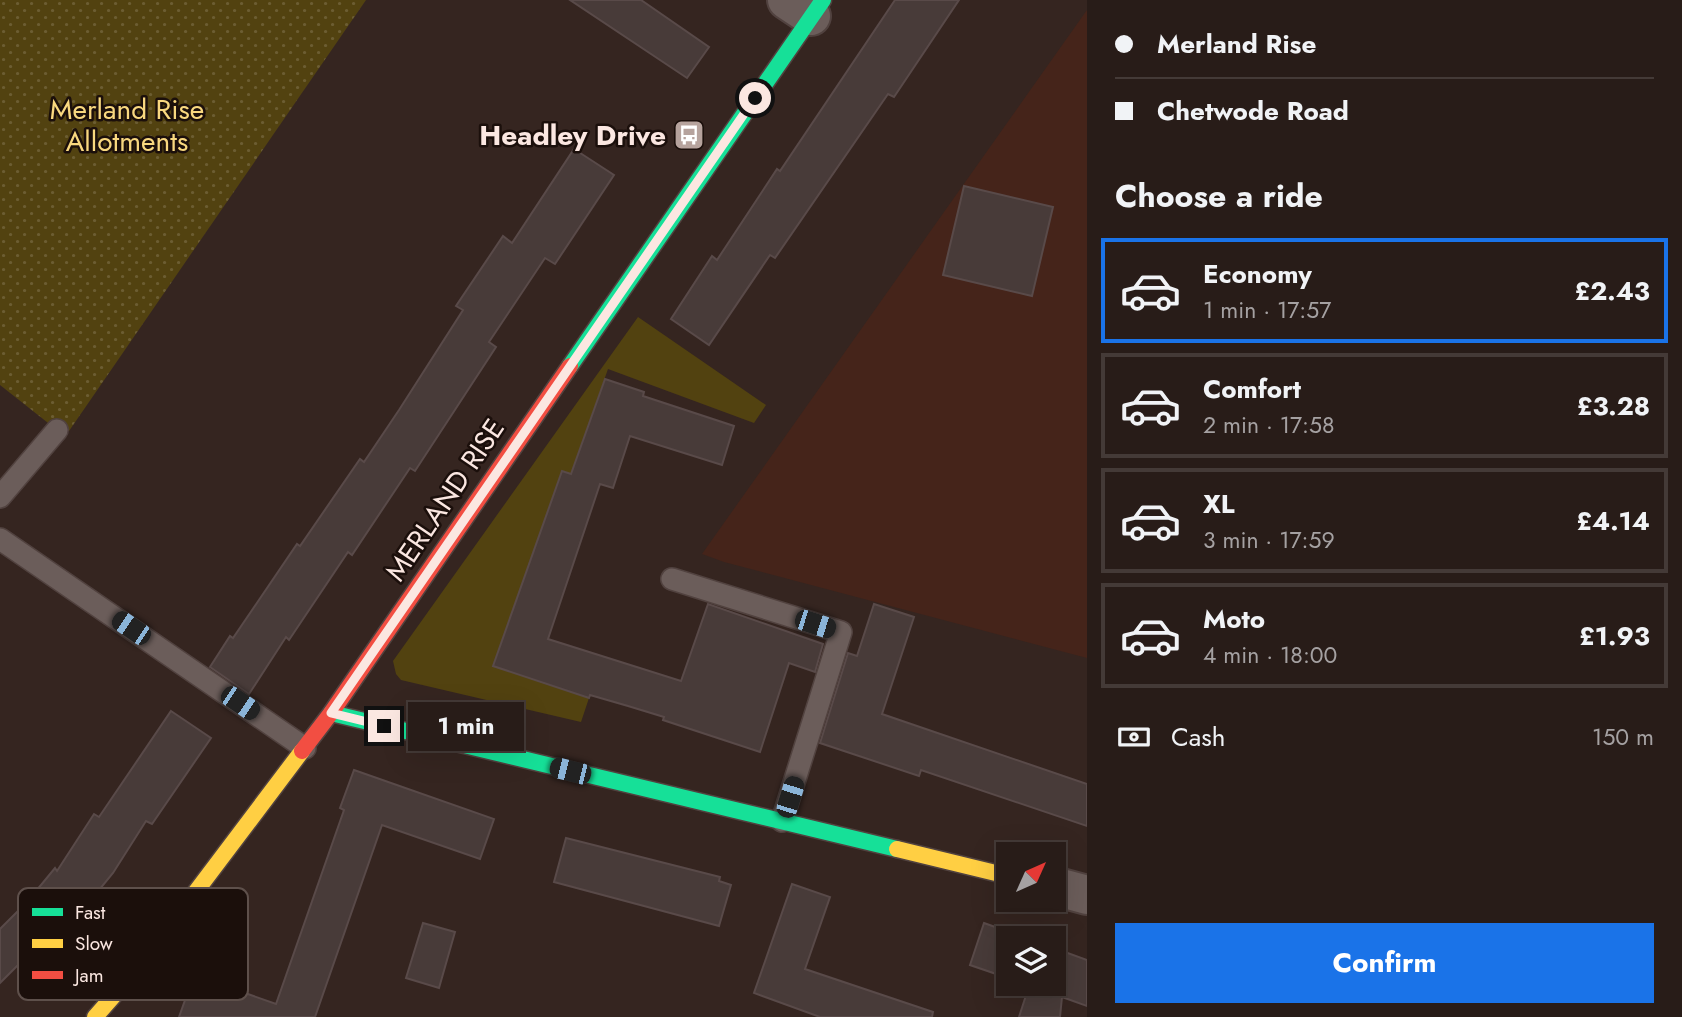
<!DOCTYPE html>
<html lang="en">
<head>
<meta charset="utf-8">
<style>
  :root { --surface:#281c18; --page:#342925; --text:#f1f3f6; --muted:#a5a1a2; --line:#443a37; --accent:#1a73e8 }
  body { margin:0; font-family:Jost,sans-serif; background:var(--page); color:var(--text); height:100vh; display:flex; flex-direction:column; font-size:26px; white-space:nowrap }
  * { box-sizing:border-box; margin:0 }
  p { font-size:23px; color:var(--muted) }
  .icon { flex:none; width:38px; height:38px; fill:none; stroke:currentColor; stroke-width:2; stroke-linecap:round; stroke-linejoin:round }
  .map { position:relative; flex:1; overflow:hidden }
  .details { display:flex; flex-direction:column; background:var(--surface); width:595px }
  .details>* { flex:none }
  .top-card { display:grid; align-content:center; height:154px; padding:0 28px; background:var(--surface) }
  .needle { width:46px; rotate:45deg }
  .fabs { position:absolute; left:996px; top:842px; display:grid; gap:14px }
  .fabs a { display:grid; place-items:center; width:70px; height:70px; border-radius:0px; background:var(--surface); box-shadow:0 7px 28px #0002,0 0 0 2px var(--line); font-size:35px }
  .end { position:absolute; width:32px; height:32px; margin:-16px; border:9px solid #fbe7e1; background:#111; box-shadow:0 0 0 4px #111 }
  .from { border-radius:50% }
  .bubble { position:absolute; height:49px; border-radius:0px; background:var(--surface); box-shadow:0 7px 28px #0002,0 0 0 2px var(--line); font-size:23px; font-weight:700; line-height:49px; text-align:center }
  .car { position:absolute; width:21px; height:42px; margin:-21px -10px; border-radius:9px; box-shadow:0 0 5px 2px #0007; background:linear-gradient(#222 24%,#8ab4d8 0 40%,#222 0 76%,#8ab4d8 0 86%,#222 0) }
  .top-card b { display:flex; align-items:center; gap:24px; height:66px; font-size:26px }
  .top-card b+b { border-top:2px solid var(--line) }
  .top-card i { width:18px; height:18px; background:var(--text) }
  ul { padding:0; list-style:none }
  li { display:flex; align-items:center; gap:21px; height:105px; margin:0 14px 10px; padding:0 14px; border:4px solid var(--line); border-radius:0px }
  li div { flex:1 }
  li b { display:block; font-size:26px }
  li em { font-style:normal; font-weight:700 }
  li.current { border-color:var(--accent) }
  li>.icon { width:63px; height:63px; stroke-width:1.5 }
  h2 { padding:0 28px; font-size:32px; line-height:84px }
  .pay { display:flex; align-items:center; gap:18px; height:77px; padding:0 28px; font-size:26px }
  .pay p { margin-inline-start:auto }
  .button { display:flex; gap:14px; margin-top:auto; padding:14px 28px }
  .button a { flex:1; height:80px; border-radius:0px; background:var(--accent); color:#fff; font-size:28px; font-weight:700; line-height:80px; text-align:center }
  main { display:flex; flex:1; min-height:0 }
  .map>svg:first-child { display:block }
  .built { fill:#45241a }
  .grass { fill:#524210 }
  .garden { fill:url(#garden-dots) }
  .building { fill:#483b39; stroke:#594a49; stroke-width:2 }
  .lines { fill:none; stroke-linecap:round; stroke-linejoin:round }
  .lane-casing { stroke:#51423f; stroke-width:24 }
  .street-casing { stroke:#51423f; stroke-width:42 }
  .fast-casing { stroke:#51423f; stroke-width:19 }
  .slow-casing { stroke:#51423f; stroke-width:19 }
  .jam-casing { stroke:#51423f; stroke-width:19 }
  .lane { stroke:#6b5d5a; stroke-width:21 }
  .street { stroke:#6b5d5a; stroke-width:38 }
  .fast { stroke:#16e098; stroke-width:16 }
  .slow { stroke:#ffcf43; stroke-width:16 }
  .jam { stroke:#f24e42; stroke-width:16 }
  .route { stroke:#fbe7e1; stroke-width:9 }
  .labels { text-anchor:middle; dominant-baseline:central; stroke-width:5; stroke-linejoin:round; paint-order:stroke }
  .park-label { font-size:28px; fill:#f9d87f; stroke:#1b0f0b }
  .poi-label { font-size:28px; font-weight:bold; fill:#fbe7e1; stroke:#1b0f0b; text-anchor:end }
  .street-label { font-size:28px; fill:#fbe7e1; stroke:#1b0f0b }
  .key { fill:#1b0f0b; stroke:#5e504b; stroke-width:2 }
  .key-label { font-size:19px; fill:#fbe7e1 }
</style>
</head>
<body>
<main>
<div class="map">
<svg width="1087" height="1017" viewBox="0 0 1087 1017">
  <defs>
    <pattern id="garden-dots" width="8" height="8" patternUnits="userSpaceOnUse" patternTransform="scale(1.75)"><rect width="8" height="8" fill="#524210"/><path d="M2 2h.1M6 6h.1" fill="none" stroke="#6c5d32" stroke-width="1.8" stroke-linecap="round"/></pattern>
  </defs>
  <rect width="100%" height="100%" fill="#352520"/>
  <polygon class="built" points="1087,10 1087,658 724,562 702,554"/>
  <polygon class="grass" points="638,317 766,405 754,423 608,369 571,474 562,472 493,666 590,695 581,722 401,680 396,674 393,661"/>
  <polygon class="garden" points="0,0 366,0 69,431 57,430 0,385"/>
  <g class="building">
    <polygon points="570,0 641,0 709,47 687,78"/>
    <polygon points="895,0 959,0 894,97 888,94 775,258 770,255 709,345 671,319 712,256 717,260 777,169 780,171"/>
    <polygon points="574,149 614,175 555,264 545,258 489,342 496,347 415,471 410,468 352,555 348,552 289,640 286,637 249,694 210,667 230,636 233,638 297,544 300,546 360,459 364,462 399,410 463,310 456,306 503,236 512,243"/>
    <polygon points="964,186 1053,207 1032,296 943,275"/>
    <polygon points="605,379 644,392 643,396 734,426 722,465 630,436 613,488 600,484 548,639 681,681 708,604 823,644 815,672 789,663 760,752 663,720 664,717 628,706 590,695 589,698 493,666 562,471 571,474"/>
    <polygon points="874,604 914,617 882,714 1087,784 1087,826 921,770 919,776 820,743 848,653 857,656"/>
    <polygon points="171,711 211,738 152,824 146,821 113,873 68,928 61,922 0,983 0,929 27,902 55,868 57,871 94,814 99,817"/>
    <polygon points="354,770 494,819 480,859 382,825 315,1017 179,1017 194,975 276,1004 344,810 340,808"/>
    <polygon points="566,838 720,877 719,881 731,885 719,926 554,882"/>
    <polygon points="792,884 830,897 805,969 933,1012 932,1017 820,1017 754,993"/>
    <polygon points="423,923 455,932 439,988 406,978"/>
    <polygon points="984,923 1026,938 1008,938 1008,978 970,965"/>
    <polygon points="1054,948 1087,960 1087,1006 1062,997 1060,1017 1019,1017 1029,986 1022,984 1054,984"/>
  </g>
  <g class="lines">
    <g class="lane-casing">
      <g id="lane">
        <polyline points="0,497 57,430"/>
        <polyline points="0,539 305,748"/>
        <polyline points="672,579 841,632 782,821"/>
      </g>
    </g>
    <g class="street-casing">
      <g id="street">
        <polyline points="787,0 811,16"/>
        <polyline points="1054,886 1087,895"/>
      </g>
    </g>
    <g class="fast-casing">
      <g id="fast">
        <polyline points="570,366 823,0"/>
        <polyline points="331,713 897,849"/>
      </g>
    </g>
    <g class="slow-casing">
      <g id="slow">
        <polyline points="897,849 1008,876"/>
        <polyline points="95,1017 139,967 302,751"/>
      </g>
    </g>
    <g class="jam-casing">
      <polyline id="jam" points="302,751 331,713 570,366"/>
    </g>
    <use href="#lane" class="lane"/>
    <use href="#street" class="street"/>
    <use href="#fast" class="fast"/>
    <use href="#slow" class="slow"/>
    <use href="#jam" class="jam"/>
  </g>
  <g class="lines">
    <polyline class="route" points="384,726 331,713 755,98"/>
  </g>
  <defs>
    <g id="bus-square" transform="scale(1.575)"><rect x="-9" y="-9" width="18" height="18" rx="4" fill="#b6a39d" stroke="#1b0f0b"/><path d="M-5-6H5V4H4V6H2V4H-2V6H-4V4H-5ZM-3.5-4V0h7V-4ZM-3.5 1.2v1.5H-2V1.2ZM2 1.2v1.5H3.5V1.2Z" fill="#fff"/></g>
  </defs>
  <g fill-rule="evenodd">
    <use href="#bus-square" x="689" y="135"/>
  </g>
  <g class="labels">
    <g class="park-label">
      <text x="127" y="109">Merland Rise<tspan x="127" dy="32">Allotments</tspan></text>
    </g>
    <g class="poi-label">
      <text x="666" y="135">Headley Drive</text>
    </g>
    <g class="street-label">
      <text transform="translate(445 500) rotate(-56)">MERLAND RISE</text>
    </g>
  </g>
  <rect x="18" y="888" width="230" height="112" rx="10" class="key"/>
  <rect x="32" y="908" width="31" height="8" fill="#16e098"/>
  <rect x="32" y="939" width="31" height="9" fill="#ffcf43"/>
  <rect x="32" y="971" width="31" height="8" fill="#f24e42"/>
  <g class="key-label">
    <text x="75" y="919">Fast</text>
    <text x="75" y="950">Slow</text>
    <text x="75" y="982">Jam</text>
  </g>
</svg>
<div class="fabs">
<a><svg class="needle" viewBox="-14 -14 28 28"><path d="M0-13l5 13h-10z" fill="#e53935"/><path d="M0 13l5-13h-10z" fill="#a5a1a2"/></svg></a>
<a><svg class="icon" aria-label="layers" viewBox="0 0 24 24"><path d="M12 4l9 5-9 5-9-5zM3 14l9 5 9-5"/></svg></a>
</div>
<i class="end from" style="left:755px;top:98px"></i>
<i class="end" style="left:384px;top:726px"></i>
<div class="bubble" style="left:408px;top:702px;width:116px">1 min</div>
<i class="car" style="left:815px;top:624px;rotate:108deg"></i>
<i class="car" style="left:131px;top:628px;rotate:304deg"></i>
<i class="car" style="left:240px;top:703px;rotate:124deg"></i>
<i class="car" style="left:570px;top:771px;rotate:284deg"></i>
<i class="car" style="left:790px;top:797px;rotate:17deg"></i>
</div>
<section class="details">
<div class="top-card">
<b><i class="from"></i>Merland Rise</b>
<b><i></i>Chetwode Road</b>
</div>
<h2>Choose a ride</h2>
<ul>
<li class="current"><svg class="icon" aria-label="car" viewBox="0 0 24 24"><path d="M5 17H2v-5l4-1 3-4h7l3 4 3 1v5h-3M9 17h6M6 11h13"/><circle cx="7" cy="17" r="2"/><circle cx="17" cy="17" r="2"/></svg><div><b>Economy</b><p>1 min · 17:57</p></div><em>£2.43</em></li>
<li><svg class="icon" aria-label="car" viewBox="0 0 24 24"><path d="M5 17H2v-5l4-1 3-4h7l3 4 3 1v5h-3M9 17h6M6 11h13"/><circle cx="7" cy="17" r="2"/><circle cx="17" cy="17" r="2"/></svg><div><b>Comfort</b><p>2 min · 17:58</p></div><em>£3.28</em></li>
<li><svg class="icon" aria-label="car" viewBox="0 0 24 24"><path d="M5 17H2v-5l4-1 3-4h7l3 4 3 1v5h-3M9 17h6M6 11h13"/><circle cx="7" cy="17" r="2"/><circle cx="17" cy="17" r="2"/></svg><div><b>XL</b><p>3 min · 17:59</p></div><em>£4.14</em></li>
<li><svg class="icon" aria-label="car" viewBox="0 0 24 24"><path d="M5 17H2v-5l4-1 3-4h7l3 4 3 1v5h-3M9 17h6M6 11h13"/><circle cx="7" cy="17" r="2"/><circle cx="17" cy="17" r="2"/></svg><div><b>Moto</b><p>4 min · 18:00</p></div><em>£1.93</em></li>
</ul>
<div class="pay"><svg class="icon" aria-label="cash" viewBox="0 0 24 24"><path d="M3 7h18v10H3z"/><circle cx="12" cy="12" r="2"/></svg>Cash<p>150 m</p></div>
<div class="button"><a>Confirm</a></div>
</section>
</main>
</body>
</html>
